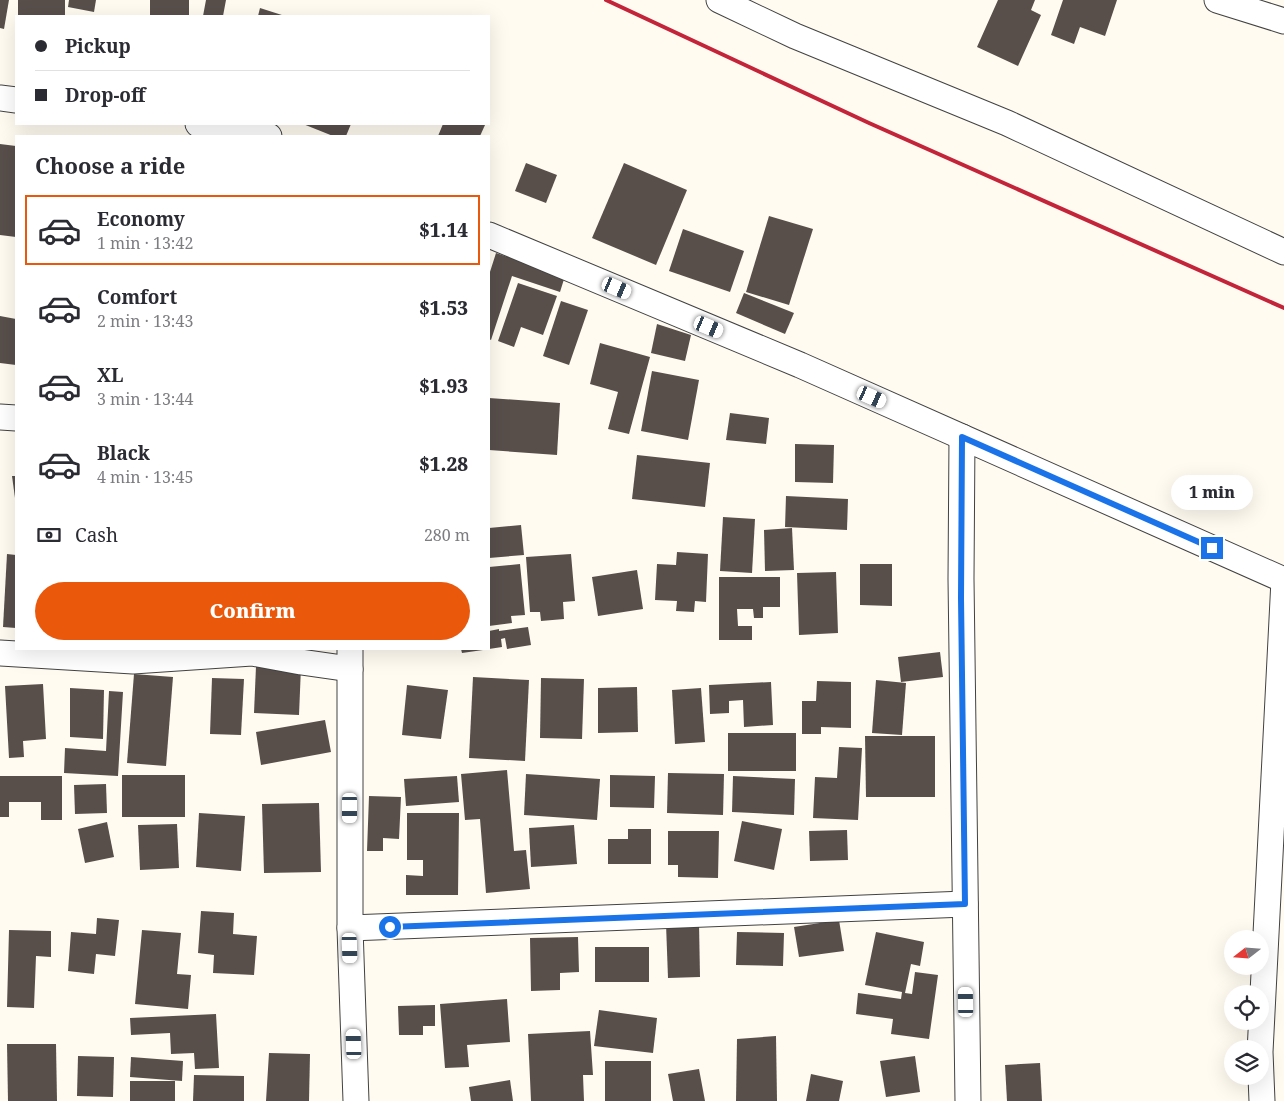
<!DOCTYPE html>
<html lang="en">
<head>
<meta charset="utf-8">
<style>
  :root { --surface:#fff; --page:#f2f2f3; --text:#2b2b33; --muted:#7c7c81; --line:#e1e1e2; --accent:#ea580c }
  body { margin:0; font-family:"Noto Serif",serif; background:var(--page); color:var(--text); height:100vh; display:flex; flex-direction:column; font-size:19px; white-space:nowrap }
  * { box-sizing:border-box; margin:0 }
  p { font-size:16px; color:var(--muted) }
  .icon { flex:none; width:28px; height:28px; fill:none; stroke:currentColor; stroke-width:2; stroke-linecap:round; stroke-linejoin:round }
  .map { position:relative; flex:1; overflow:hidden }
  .panel { position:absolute; left:15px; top:135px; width:475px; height:515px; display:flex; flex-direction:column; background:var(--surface); border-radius:0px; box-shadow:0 5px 20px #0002 }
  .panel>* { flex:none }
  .banner { position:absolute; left:15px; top:15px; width:475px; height:110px; border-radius:0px; box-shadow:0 5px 20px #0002; display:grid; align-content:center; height:110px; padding:0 20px; background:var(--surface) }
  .needle { width:32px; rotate:253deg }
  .buttons { position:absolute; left:1224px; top:930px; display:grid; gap:10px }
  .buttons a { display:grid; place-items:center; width:45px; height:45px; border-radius:50%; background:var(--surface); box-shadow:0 5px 20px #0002; font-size:25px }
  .end { position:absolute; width:22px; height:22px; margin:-11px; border:6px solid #1a73e8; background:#fff; box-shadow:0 0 0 2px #fff }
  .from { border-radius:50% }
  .bubble { position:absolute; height:35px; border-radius:18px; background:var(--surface); box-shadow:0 5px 20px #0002; font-size:16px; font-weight:800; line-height:35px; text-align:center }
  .car { position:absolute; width:15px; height:30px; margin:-15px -8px; border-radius:6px; box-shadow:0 0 4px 1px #0007; background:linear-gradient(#fff 24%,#345 0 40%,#fff 0 76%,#345 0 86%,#fff 0) }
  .banner b { display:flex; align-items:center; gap:18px; height:48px; font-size:19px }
  .banner b+b { border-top:1px solid var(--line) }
  .banner i { width:12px; height:12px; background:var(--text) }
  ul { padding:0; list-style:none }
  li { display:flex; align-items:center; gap:15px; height:70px; margin:0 10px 8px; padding:0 10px; border:2px solid transparent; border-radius:0px }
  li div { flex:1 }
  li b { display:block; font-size:19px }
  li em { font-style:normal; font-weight:800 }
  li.active { border-color:var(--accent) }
  li>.icon { width:45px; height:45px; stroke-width:1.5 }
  h2 { padding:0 20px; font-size:22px; line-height:60px }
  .pay { display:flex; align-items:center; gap:12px; height:55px; padding:0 20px; font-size:19px }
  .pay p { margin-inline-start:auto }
  .button { display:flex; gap:10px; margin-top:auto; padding:10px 20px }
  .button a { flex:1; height:58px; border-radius:30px; background:var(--accent); color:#fff; font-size:20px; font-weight:800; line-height:58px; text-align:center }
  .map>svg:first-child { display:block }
  .building { fill:#584f4b }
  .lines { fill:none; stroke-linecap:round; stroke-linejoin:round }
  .minor-casing { stroke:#424242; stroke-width:27 }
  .minor { stroke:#fff; stroke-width:25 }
  .rail { stroke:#c3243a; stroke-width:4 }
  .route { stroke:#1a73e8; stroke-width:6 }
</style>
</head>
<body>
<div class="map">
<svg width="1284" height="1101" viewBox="0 0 1284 1101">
  <rect width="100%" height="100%" fill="#fffbf1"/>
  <g class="building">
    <polygon points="0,0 9,0 4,29 0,28"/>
    <rect x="18" y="0" width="47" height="16"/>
    <polygon points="69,0 96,0 94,12 68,7"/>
    <rect x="150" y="0" width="39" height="16"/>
    <polygon points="206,0 226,0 223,16 203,16"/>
    <polygon points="998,0 1035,0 1031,10 1041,15 1018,66 977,47"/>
    <polygon points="1063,0 1117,0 1105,36 1080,27 1074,44 1051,35"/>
    <polygon points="260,8 285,16 258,16"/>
    <polygon points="303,124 351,124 346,136 333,136"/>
    <polygon points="443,124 482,124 485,125 480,136 438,136"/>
    <polygon points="0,144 16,146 16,237 0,235"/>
    <polygon points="526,163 557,175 546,203 515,191"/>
    <polygon points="624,163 687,190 656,265 592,238"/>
    <polygon points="769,216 813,229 789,305 746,292"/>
    <polygon points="683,229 744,251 730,292 669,271"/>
    <polygon points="496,253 565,276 560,292 512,276 491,340 489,339 489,275"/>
    <polygon points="518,283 557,296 543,335 521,327 514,347 498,341"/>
    <polygon points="744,293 794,313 785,334 736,313"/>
    <polygon points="561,301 588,310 569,365 543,356"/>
    <polygon points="0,316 16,319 16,365 0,363"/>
    <polygon points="657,324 691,335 685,361 651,353"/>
    <polygon points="600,343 650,357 629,434 608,429 618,392 590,384"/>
    <polygon points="652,371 699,380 688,440 641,431"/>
    <polygon points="489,398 560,403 557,455 489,450"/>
    <polygon points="730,413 769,418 766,444 726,440"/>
    <polygon points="795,444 834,445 833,483 795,482"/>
    <polygon points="637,455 710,463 705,507 632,499"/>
    <polygon points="12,476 16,476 16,498 15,498"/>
    <polygon points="786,496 848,499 847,530 785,527"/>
    <polygon points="723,517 755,519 752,573 720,571"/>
    <polygon points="521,525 524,555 489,558 489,528"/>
    <polygon points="792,528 794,570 765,571 764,530"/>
    <polygon points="677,552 708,554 706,602 695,601 694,612 676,611 677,601 655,600 657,564 676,565"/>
    <polygon points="7,554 16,555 16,628 3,627"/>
    <polygon points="571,554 575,601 563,602 564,619 541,621 540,612 530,612 526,557"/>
    <polygon points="520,564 525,615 511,616 512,623 489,626 489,567"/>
    <polygon points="860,564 892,564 892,606 860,605"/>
    <polygon points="637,570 643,609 598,616 592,577"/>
    <polygon points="836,572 838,633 799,635 797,573"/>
    <polygon points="719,577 780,577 780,607 763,607 763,618 754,618 753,609 737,609 738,626 752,626 752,640 719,640"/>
    <polygon points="528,627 531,645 507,649 505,638 501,639 502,647 489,649 489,631 499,629 499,631"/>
    <polygon points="461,649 483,649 483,650 462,653"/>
    <polygon points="940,652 943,677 901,682 898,657"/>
    <polygon points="256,666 301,667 299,715 254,713"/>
    <polygon points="134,674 173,677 166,766 127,763"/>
    <polygon points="473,677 529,680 525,761 469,758"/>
    <polygon points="212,678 244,679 241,735 210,734"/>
    <polygon points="541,678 584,679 582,739 540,738"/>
    <polygon points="876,680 906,683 902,735 872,733"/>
    <polygon points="817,681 851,682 851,728 821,727 821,734 802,734 802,701 816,701"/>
    <polygon points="771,682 773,725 744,727 743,700 729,701 729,713 710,714 709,685"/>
    <polygon points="43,684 46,739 23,741 24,757 9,758 5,686"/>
    <polygon points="407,685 448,690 441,739 402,735"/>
    <polygon points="637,687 638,732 598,733 598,688"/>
    <polygon points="70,688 104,690 103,739 70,737"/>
    <polygon points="701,688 705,742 675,744 672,690"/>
    <polygon points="109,691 123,692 118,776 64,773 65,748 106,751"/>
    <polygon points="325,720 331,752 261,765 256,732"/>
    <rect x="728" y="733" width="68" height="38"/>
    <polygon points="865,736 935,736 935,797 866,797"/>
    <polygon points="839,747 862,748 858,820 813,818 815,777 837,778"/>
    <polygon points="507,770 514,851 526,850 530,889 486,893 480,819 465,820 461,774"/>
    <polygon points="668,773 724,774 723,815 667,813"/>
    <polygon points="526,774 600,779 597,820 524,815"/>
    <rect x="122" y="775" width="63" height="42"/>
    <polygon points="610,775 655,776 654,808 610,807"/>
    <polygon points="0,776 62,776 62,820 41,820 41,802 9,802 9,817 0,817"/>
    <polygon points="457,776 459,802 406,806 404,779"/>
    <polygon points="733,776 795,779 794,815 732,812"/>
    <polygon points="106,784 107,813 75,814 74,785"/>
    <polygon points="369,796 401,797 399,839 383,838 383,851 367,851"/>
    <polygon points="319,803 321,872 264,873 262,804"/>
    <polygon points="199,813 245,816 241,871 196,867"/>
    <polygon points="407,813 459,813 458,895 406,895 406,875 423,876 423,860 407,860"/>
    <polygon points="742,821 782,829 774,870 734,861"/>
    <polygon points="107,822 114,857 85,863 78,829"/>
    <polygon points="177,824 179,868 140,870 138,825"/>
    <polygon points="574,825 577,864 531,867 529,828"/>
    <polygon points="628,829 651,829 651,864 608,864 608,839 628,839"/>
    <polygon points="847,830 848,860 810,861 809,831"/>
    <polygon points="668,831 719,831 718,878 678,877 678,865 668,865"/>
    <polygon points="201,911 234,913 233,934 257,936 254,975 213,973 214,955 198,953"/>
    <polygon points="97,918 119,920 115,956 96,954 94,974 68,971 71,932 96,934"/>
    <polygon points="839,920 844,951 799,957 794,927"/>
    <polygon points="699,923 700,977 668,978 666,924"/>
    <polygon points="9,930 51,931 51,957 36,956 34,1008 7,1007"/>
    <polygon points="142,930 181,933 177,974 191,975 188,1009 135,1004"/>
    <polygon points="737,932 784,933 783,966 736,965"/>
    <polygon points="876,932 924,942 920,966 911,964 905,993 912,994 915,972 938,975 929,1039 891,1034 893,1019 856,1014 858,993 901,999 902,992 865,985"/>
    <polygon points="578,937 579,972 560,973 560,990 531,991 530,938"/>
    <rect x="595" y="947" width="54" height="35"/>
    <polygon points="507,999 510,1042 467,1045 469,1067 445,1068 440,1004"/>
    <polygon points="435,1005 435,1026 423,1026 423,1035 399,1035 398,1006"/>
    <polygon points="599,1010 657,1018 653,1053 594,1046"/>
    <polygon points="216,1014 219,1068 195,1069 194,1053 171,1054 170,1033 131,1035 130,1018"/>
    <polygon points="590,1031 593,1075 583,1075 584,1101 531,1101 528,1034"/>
    <polygon points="776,1036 777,1101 736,1101 737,1039"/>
    <polygon points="7,1044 56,1044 57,1101 8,1101"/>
    <polygon points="269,1053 310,1054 309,1101 266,1101"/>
    <polygon points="78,1056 114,1057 113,1097 77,1096"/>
    <polygon points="915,1056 920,1092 886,1097 880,1061"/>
    <polygon points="131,1057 183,1061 182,1081 130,1077"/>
    <rect x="605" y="1061" width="46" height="40"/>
    <polygon points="1040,1063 1042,1101 1007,1101 1005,1065"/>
    <polygon points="699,1069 705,1101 673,1101 668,1074"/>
    <polygon points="811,1074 843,1081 839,1101 806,1101"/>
    <polygon points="194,1075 244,1076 244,1101 193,1101"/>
    <polygon points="510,1080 513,1101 471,1101 469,1087"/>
    <rect x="130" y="1081" width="45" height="20"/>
  </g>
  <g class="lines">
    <g class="minor-casing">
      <g id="minor">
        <polyline points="719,0 795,36 1007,123 1284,252"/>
        <polyline points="1217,0 1284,21"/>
        <polyline points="0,98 16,100"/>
        <polyline points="198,124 269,136"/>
        <polyline points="489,235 800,365 1284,580"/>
        <polyline points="0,417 16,418"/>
        <polyline points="962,437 961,579 968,1101"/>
        <polyline points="350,649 350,928 356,1101"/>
        <polyline points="0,653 133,661 252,653 301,662 350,669"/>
        <polyline points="350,928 965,904"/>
        <polyline points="1262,1101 1260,1052 1284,580"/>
      </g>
    </g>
    <use href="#minor" class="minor"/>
    <polyline class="rail" points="606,0 869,123 1284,308"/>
  </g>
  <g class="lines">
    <polyline class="route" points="390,927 965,904 961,598 962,437 1212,548"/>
  </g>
</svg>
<div class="buttons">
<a><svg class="needle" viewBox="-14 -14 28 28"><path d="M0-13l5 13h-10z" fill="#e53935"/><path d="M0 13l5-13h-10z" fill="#7c7c81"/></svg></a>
<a><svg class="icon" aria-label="locate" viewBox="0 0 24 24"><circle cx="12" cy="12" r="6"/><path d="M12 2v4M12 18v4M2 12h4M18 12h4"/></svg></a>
<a><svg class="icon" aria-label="layers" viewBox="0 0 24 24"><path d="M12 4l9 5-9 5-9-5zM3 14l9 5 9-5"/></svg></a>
</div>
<i class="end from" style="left:390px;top:927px"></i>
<i class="end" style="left:1212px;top:548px"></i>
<div class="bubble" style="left:1171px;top:475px;width:82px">1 min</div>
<i class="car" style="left:617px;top:288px;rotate:113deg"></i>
<i class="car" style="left:709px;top:327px;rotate:113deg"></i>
<i class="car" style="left:872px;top:397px;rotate:114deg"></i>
<i class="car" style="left:350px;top:808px;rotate:180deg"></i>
<i class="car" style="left:350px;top:948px;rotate:178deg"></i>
<i class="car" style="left:966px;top:1002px;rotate:359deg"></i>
<i class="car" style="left:354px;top:1044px;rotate:358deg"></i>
<div class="banner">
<b><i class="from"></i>Pickup</b>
<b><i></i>Drop-off</b>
</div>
<section class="panel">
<h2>Choose a ride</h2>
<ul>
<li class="active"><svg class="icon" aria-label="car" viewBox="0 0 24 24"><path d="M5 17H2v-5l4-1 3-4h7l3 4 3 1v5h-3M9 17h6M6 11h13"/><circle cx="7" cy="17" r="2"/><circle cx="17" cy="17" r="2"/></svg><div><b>Economy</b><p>1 min · 13:42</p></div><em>$1.14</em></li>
<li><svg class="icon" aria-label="car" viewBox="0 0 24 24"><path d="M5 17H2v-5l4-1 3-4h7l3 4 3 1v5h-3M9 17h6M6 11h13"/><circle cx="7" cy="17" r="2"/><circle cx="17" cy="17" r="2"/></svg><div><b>Comfort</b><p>2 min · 13:43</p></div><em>$1.53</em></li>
<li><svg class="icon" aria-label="car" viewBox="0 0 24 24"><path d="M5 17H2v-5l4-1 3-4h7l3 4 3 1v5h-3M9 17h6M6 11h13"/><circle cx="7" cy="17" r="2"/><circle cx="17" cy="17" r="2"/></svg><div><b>XL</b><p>3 min · 13:44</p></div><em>$1.93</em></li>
<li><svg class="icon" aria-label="car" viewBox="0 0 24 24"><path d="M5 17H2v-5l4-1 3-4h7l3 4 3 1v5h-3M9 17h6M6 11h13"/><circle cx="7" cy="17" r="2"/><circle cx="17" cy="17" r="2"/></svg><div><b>Black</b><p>4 min · 13:45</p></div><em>$1.28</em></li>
</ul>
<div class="pay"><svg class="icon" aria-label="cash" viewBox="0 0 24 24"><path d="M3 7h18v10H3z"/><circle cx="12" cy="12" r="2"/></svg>Cash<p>280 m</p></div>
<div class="button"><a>Confirm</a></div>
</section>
</div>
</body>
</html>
